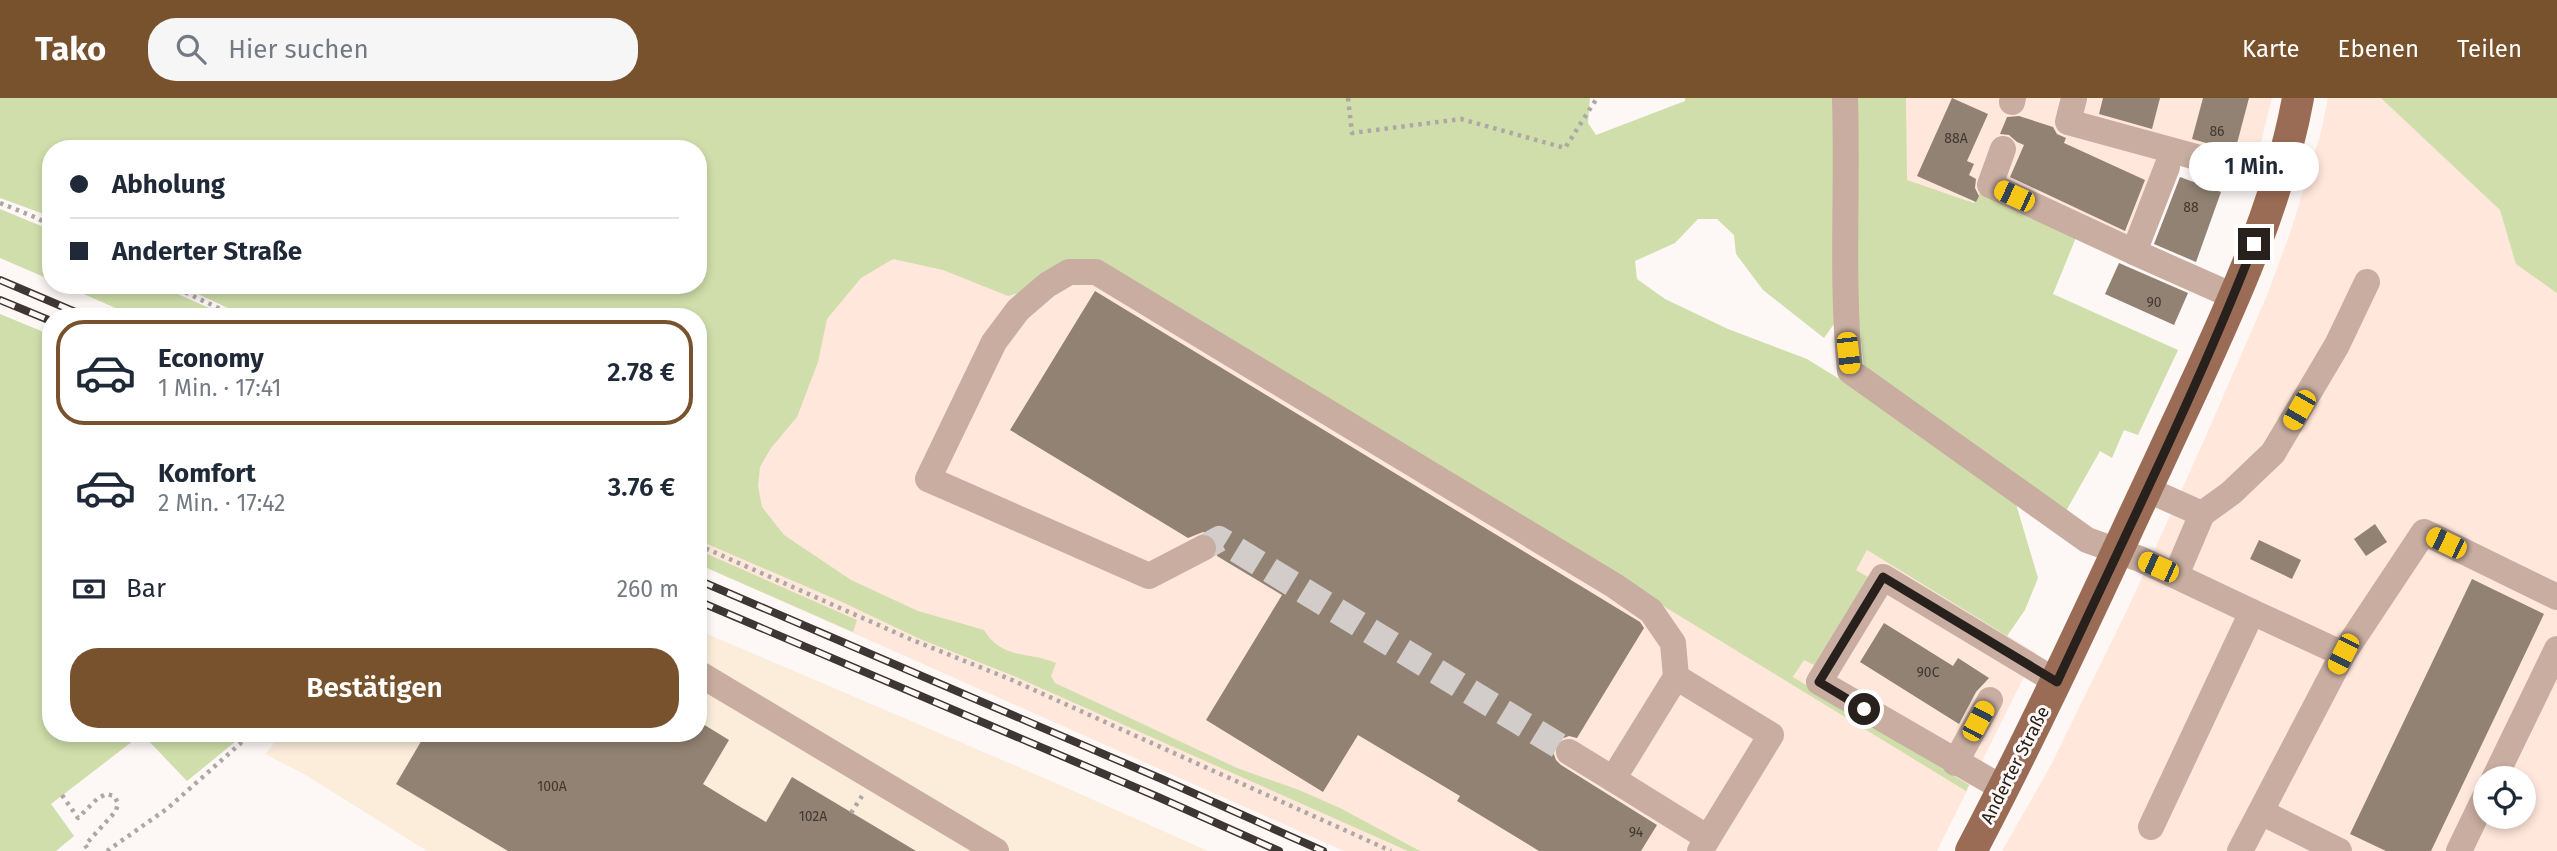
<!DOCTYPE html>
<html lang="de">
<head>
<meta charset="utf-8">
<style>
  :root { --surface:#fff; --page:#f6f6f7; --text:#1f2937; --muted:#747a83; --line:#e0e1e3; --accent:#77522d }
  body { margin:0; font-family:"Fira Sans",sans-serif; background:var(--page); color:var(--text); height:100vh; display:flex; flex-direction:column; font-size:26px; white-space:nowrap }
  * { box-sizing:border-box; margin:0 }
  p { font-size:23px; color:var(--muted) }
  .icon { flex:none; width:38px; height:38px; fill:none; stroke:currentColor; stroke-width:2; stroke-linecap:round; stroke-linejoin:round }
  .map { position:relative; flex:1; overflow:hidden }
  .drawer { position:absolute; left:42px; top:210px; width:665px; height:434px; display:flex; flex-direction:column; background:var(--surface); border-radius:28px; box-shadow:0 4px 10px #0003 }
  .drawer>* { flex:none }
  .top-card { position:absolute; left:42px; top:42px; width:665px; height:154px; border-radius:28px; box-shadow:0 4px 10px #0003; display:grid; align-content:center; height:154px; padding:0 28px; background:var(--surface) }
  .buttons { position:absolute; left:2473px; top:668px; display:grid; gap:14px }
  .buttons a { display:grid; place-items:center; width:63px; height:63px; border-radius:50%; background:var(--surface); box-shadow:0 4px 10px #0003; font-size:35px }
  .end { position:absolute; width:32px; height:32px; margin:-16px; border:9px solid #27201c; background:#fff; box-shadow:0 0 0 4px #fff }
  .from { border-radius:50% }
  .bubble { position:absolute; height:49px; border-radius:24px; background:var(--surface); box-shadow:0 4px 10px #0003; font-size:23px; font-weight:600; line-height:49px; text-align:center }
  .car { position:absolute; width:21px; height:42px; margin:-21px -10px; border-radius:9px; box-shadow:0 0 5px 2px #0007; background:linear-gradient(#f5c518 24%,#345 0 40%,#f5c518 0 76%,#345 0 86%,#f5c518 0) }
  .top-card b { display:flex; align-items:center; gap:24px; height:66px; font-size:26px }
  .top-card b+b { border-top:2px solid var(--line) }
  .top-card i { width:18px; height:18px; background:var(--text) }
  ul { padding:12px 0 0; list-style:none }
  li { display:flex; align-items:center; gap:21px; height:105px; margin:0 14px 10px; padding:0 14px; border:4px solid transparent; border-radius:28px }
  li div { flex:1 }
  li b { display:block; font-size:26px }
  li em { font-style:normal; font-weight:600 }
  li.selected { border-color:var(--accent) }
  li>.icon { width:63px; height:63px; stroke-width:1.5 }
  .pay { display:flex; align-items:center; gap:18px; height:77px; padding:0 28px; font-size:26px }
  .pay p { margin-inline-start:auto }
  .action { display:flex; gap:14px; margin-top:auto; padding:14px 28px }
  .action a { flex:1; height:80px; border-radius:28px; background:var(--accent); color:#fff; font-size:28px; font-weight:600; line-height:80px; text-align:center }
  header { display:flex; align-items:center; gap:42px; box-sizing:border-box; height:98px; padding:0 35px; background:var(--accent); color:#fff }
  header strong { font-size:33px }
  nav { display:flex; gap:38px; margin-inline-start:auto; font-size:24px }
  .search { width:490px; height:63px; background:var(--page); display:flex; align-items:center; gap:18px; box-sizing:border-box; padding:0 24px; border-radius:28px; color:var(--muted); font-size:26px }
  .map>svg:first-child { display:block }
  .commercial { fill:#fbedda }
  .built { fill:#ffe7db; fill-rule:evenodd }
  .green { fill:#cfdeaa }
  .building { fill:#918273 }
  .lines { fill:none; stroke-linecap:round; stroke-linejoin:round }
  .minor-tunnel { stroke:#d2cdca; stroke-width:26; stroke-dasharray:26 13; stroke-linecap:butt }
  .path { stroke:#ada8a5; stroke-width:4.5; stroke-dasharray:3.5 5; stroke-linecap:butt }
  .minor { stroke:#c8ada0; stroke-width:26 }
  .major { stroke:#9b6c55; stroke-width:32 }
  .rail-casing { stroke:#3d3632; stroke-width:8 }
  .rail { stroke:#fdf8f6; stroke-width:5; stroke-dasharray:16; stroke-linecap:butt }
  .route { stroke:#27201c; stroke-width:9 }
  .labels { text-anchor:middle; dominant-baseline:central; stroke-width:6; stroke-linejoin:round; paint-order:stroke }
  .number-label { font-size:14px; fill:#423832 }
  .street-label { font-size:18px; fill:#27201c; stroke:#fdf8f6 }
</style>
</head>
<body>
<header>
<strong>Tako</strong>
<div class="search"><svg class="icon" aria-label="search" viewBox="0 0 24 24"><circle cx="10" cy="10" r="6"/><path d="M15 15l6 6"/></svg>Hier suchen</div>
<nav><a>Karte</a><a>Ebenen</a><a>Teilen</a></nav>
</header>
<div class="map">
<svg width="2557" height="753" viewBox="0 0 2557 753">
  <rect width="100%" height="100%" fill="#fdf8f6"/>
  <polygon class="commercial" points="698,532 1049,682 1208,753 427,753 304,676 265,656 283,635 698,635"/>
  <g class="built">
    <polygon points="1906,0 2272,0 2251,85 2167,61 2128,160 1981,95 1975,105 1906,82"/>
    <path d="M2328 0H2557V753H2002L2051 667 2129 508 2205 340 2268 195 2292 129 2321 34ZM2485 681H2524V719H2485Z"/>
    <polygon points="910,47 1793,580 1867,452 2036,555 1937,753 1344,753 698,466 698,396"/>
  </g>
  <g class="green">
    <path d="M0 0H1590L1588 25 1596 37 1685 3V0H1843L1834 226 1824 240 1763 192 1736 156 1734 137 1717 121H1698L1675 145 1635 163 1637 181 1665 201 1728 231 1807 261 1846 285 2016 406 2038 480 2025 512 2007 538 1867 452 1856 472 1868 479 1814 567 1804 562 1793 579 1969 687 1966 693 1099 163 1039 189 1008 198 943 172 893 161 861 180 827 221 818 264 797 319 771 350 760 369 758 388 762 409 784 437 851 482 918 513 984 532C1002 562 1028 553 1056 565L1051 578 1055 585 1237 670 1299 692 1340 710 1420 753H1408L1014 578 920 541 842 504 698 442V219H247L179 187H698V51H51V121L41 115 0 100Z"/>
    <polygon points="1857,0 1906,0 1907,82 1974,105 1981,94 2077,137 2053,196 2178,252 2138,337 2124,332 2112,360 2100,353 2066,413 1864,269 1855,187"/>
    <polygon points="2381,0 2557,0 2557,195 2516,166 2500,112"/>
    <polygon points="0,111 51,132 51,182 0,160"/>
    <polygon points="63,187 157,187 230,219 136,219"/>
    <polygon points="0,216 51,237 51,635 246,635 187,683 142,636 51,706 74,738 56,753 0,753"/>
    <polygon points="698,452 857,522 853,534 698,466"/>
  </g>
  <g class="building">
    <polygon points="1952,0 1988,16 1967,63 1974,66 1969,77 1976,81 1975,90 1979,98 1976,104 1917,78"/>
    <polygon points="2103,0 2160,0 2152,31 2099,16"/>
    <polygon points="2203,0 2249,0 2235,53 2192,41"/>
    <polygon points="2019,18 2053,29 2057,36 2066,40 2064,45 2145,82 2125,133 2010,79 2024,47 2017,44 2009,37 2000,36 2007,19"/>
    <polygon points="2180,79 2221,94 2196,164 2154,146"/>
    <polygon points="2119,165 2188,195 2174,227 2105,196"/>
    <polygon points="1095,193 1640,524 1644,530 1577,640 1569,638 1561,641 1555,646 1553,654 1556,662 1561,667 1657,727 1641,753 1539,753 1457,703 1460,698 1358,637 1323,694 1206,622 1282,497 1217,458 1217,443 1211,436 1203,434 1188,440 1010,332"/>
    <polygon points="2375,426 2387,444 2366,458 2354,441"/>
    <polygon points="2259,442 2301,462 2292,481 2250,461"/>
    <polygon points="2472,481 2544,516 2431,753 2386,753 2350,736"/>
    <polygon points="1884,525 1953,568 1958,560 1989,580 1976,594 1959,626 1860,564"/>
    <polygon points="698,623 729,642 703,686 737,707 766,724 792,679 916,753 508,753 396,686 426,635 698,635"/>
  </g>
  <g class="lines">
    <polyline class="minor-tunnel" points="1203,450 1219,441 1569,654"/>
    <g class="path">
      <polyline points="1348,0 1352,35 1461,21 1565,50 1597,0"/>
      <polyline points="0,105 37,120 51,128"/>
      <polyline points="170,187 237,219"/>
      <polyline points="698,447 910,541 1012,582 1391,753"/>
      <polyline points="62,697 78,720 97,701 106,696 114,698 118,705 116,713 85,747 89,753"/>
      <polyline points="851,715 862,698"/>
      <polyline points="107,753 168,710 252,635"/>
    </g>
    <g class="minor">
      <path d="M1845 0C1848 91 1841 183 1850 273L2087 442 2140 461 2252 514 2151 729"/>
      <polyline points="2074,0 2068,24 2277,81"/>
      <polyline points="2012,4 2013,0"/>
      <polyline points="2003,51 1990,87 2134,154"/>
      <polyline points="2167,69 2134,154 2233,198"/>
      <polyline points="2146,391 2202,416 2176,477"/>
      <polyline points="2202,416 2231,395 2273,355 2337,247 2367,184"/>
      <polyline points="1203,450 1149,478 928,381 994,244 1018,212 1047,187 1069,174 1096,174 1615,488 1651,513 1673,545 1676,579"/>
      <polyline points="2343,556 2424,434 2557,499"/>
      <polyline points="698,575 996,753"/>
      <polyline points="1569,654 1613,681"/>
      <polyline points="1955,665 1990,602"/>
      <polyline points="2494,681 2557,551"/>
      <polyline points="2004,691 1819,584 1883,479 2057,584"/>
      <polyline points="2261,714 2339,753"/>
      <polyline points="1700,753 1771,637 1676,579 1613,681 1708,740"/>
      <polyline points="2240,753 2343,556 2252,514"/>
      <polyline points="2459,753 2485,699"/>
    </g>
    <path class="major" d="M1971 753C2038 626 2097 496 2158 366 2210 253 2276 123 2298 0"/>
    <g class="rail-casing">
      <g id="rail">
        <polyline points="0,182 87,219"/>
        <polyline points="0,202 51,223"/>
        <polyline points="698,482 1164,682 1323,753"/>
        <polyline points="698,503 1158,699 1279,753"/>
      </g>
    </g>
    <use href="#rail" class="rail"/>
  </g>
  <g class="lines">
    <path class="route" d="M1864 611 1819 584 1883 479 2057 584C2124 439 2196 295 2254 146"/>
  </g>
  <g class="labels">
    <g class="number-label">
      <text x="2217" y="33">86</text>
      <text x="1956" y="40">88A</text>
      <text x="2191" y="109">88</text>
      <text x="2154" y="204">90</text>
      <text x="1928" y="574">90C</text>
      <text x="552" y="688">100A</text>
      <text x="813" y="718">102A</text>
      <text x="1636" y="734">94</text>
    </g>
    <g class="street-label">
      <text transform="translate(2015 667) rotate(-63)">Anderter Straße</text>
    </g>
  </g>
</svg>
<div class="buttons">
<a><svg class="icon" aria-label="locate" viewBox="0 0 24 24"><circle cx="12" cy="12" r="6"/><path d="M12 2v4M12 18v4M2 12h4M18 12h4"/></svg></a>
</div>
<i class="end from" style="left:1864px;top:611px"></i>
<i class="end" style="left:2254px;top:146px"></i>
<div class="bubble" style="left:2189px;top:44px;width:130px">1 Min.</div>
<i class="car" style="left:2014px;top:98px;rotate:295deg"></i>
<i class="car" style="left:1848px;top:255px;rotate:174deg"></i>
<i class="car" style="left:2299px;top:312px;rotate:210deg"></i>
<i class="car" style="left:2446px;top:445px;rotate:296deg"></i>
<i class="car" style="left:2158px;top:469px;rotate:294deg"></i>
<i class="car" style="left:2343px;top:556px;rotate:207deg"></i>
<i class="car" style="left:1978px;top:623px;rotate:28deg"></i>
<div class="top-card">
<b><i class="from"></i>Abholung</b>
<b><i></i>Anderter Straße</b>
</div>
<section class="drawer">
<ul>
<li class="selected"><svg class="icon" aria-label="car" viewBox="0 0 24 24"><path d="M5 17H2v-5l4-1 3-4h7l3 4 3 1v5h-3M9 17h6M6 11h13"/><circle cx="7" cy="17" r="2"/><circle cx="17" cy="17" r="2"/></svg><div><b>Economy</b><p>1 Min. · 17:41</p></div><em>2.78 €</em></li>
<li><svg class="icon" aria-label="car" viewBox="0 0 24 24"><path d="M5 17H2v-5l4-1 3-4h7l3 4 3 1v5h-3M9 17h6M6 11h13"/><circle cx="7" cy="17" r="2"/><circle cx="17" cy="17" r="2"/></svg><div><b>Komfort</b><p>2 Min. · 17:42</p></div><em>3.76 €</em></li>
</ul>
<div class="pay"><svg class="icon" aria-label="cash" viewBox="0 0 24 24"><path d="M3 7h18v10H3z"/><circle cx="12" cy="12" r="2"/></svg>Bar<p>260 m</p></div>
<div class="action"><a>Bestätigen</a></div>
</section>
</div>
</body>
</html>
